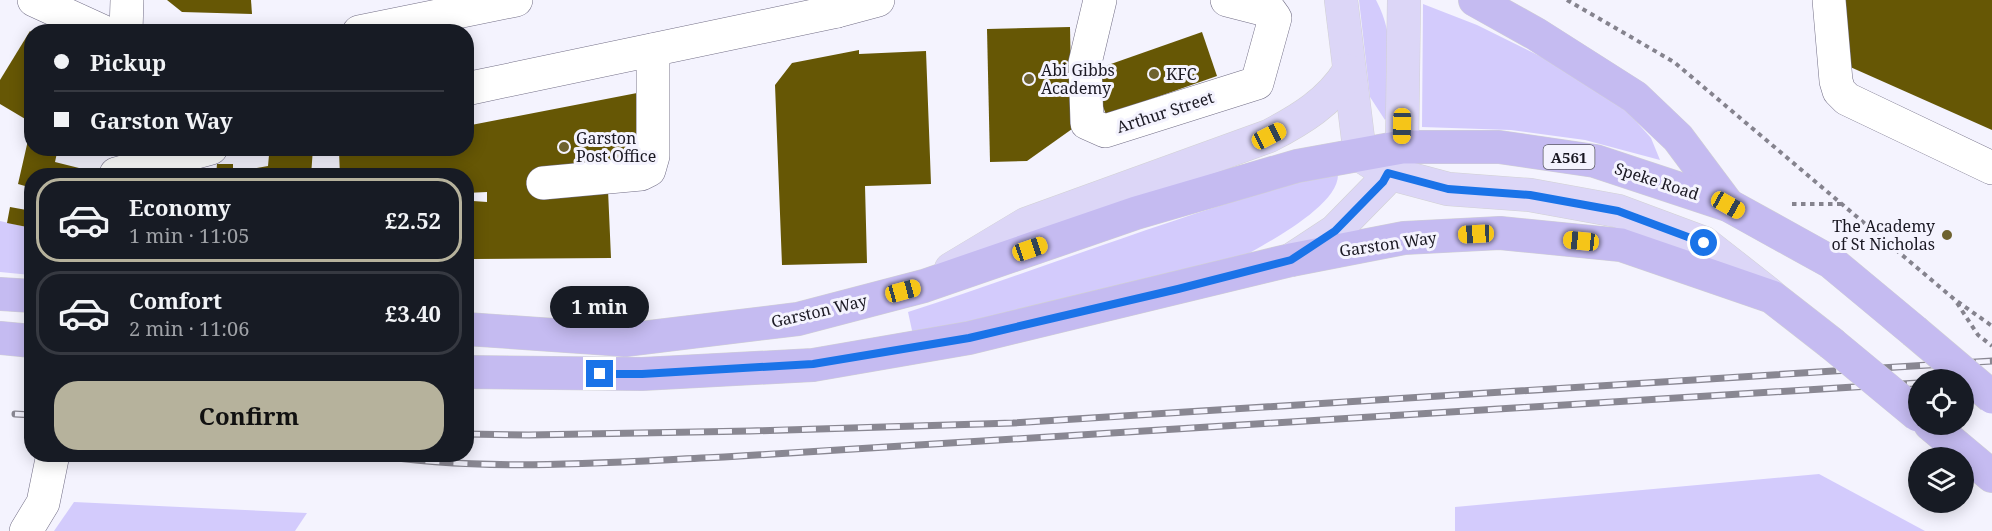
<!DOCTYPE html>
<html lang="en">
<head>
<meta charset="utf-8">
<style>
  :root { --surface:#171b24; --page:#20242c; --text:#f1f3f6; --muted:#9ea1a6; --line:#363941; --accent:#b6b29c }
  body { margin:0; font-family:"Noto Serif",serif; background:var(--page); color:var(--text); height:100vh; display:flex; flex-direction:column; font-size:22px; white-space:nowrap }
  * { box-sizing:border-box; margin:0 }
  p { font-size:20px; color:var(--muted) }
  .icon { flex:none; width:33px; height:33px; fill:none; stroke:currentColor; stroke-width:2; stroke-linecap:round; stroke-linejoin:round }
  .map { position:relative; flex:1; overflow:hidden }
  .side { position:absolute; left:24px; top:168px; width:450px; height:294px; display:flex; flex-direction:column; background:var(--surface); border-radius:24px; box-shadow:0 3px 15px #0003 }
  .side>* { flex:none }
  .hud { position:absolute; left:24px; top:24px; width:450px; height:132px; border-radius:24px; box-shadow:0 3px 15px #0003; display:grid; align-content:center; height:132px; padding:0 30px; background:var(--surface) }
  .tools { position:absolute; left:1908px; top:369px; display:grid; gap:12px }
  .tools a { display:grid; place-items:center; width:66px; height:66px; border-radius:50%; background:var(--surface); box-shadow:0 3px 15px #0003; font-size:30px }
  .end { position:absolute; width:27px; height:27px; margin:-14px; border:8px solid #1a73e8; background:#fff; box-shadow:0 0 0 3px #fff }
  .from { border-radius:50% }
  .bubble { position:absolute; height:42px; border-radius:21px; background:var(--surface); box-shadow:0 3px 15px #0003; font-size:20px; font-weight:700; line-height:42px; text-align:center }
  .car { position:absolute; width:18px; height:36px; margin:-18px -9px; border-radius:8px; box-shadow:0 0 4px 2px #0007; background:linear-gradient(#f5c518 24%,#345 0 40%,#f5c518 0 76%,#345 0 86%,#f5c518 0) }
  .hud b { display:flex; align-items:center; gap:21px; height:57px; font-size:22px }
  .hud b+b { border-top:2px solid var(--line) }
  .hud i { width:15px; height:15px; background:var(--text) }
  ul { padding:10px 0 0; list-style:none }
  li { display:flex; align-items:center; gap:18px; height:84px; margin:0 12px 9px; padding:0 18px; border:3px solid var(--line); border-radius:24px }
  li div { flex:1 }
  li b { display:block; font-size:22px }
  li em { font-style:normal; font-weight:700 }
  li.current { border-color:var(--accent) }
  li>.icon { width:54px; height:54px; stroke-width:1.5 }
  .cta { display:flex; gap:12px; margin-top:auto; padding:12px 30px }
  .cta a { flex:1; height:69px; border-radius:24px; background:var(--accent); color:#111; font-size:24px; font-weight:700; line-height:69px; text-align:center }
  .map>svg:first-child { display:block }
  .green { fill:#d3cbfc }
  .building { fill:#665705 }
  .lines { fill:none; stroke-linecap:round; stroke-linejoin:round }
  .minor-casing { stroke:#726e86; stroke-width:34 }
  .major-casing { stroke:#d1d1d3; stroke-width:34 }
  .highway-casing { stroke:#d1d1d3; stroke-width:34 }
  .path { stroke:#85838e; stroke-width:4; stroke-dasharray:4.5 4.5; stroke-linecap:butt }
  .minor { stroke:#fff; stroke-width:33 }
  .major { stroke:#dcd6f7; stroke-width:33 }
  .highway { stroke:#c5bbf1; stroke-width:33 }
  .rail-casing { stroke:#898792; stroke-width:7 }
  .rail { stroke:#f4f3fe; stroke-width:4.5; stroke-dasharray:14; stroke-linecap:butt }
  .highway-bridge-casing { stroke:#d1d1d3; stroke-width:34; stroke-linecap:butt }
  .highway-bridge { stroke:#c5bbf1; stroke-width:33 }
  .route { stroke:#1a73e8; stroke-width:8 }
  .poi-dot { fill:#6e622f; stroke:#f4f3fe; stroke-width:2 }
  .labels { text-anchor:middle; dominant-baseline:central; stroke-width:6; stroke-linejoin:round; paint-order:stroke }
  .shield { fill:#f4f3fe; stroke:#5b5a64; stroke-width:1.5 }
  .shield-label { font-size:15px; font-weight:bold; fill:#1a1822 }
  .poi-label { font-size:16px; fill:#1a1822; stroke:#f4f3fe; text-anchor:start }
  .street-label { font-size:16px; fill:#1a1822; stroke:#f4f3fe }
</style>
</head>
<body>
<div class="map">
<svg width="1992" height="531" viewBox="0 0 1992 531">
  <rect width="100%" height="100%" fill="#f4f3fe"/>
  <g class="green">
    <path d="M1359 0H1376C1396 37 1390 75 1388 116L1385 120 1370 97Z"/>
    <polygon points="1423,4 1477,25 1552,62 1626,110 1651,138 1660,160 1585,140 1511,130 1422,127"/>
    <path d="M1332 173 1338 175C1338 205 1272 240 1248 254L913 335 908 312C1050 266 1187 211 1332 173Z"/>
    <polygon points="0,221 31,228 31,275 0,272"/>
    <polygon points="1819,474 1925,531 1455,531 1455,507"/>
    <polygon points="74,502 307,513 295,531 54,531"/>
  </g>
  <g class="building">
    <polygon points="167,0 251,0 252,14 182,12"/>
    <polygon points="1843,0 1992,0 1992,130 1839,62"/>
    <polygon points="1070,27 1072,129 1027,161 990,162 987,29"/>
    <polygon points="30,31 32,33 32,123 0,104 0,80"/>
    <polygon points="1202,32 1217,76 1106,115 1091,71"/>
    <polygon points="859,50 859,54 926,51 931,184 865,186 867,263 782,265 775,85 792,63"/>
    <polygon points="637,93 637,156 535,177 608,190 611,258 472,259 473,201 487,202 487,192 466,193 466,176 340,176 339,151 466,148 466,126"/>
    <polygon points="31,127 32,148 58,148 55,162 79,168 77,176 32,176 32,188 18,184"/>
    <polygon points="313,148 311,176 216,176 217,164 233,164 233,172 268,166 269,155"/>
    <polygon points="10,207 32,211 32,228 7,223"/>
  </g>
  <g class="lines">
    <g class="minor-casing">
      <g id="minor">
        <polyline points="34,0 104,32"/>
        <polyline points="833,0 837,11 878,0"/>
        <polyline points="1100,0 1085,63 1087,123 1105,131 1257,83 1275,18 1270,11 1227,0"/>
        <polyline points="1829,0 1836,81 1839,91 1847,99 1992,168"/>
        <polyline points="126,32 127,0"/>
        <polyline points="359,32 516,0"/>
        <polyline points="466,89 837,11"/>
        <polyline points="116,174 211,148"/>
        <polyline points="543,183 641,174 649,170 653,156 653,50"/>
        <polyline points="26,531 43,503 53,454"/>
      </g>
    </g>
    <g class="major-casing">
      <g id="major">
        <polyline points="1341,0 1360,155 1388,173 1448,189 1530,195 1618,211 1704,243 1769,294"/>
        <polyline points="1291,260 1335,231 1383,182 1402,147 1404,0"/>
        <path d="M951 269 1026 224 1269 136C1300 120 1330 102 1349 71"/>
      </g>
    </g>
    <g class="highway-casing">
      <g id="highway">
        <polyline points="1475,0 1536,34 1635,97 1678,138 1728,205"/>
        <polyline points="0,294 32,296"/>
        <polyline points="466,329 625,340 798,319 924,286 1136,213 1297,166 1402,147 1499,147 1595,161 1728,205 1831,262 1914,331"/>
        <polyline points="0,338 32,341"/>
        <polyline points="466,372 642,374 813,365 969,338 1291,260 1404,238 1500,233 1621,245 1772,297 1831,343"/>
        <polyline points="1930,424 1992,476"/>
      </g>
    </g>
    <g class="path">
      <polyline points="1567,0 1674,62 1954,299 1992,326"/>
      <polyline points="1792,204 1842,204"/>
      <polyline points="1957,303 1978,335 1992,346"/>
    </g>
    <use href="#minor" class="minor"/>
    <use href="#major" class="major"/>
    <use href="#highway" class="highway"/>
    <g class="rail-casing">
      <g id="rail">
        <polyline points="1964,380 1992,379"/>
        <polyline points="15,414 32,415"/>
        <polyline points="466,434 529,435 750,431 1013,423 1992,361"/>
        <path d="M370 454C484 473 609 462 724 457L1918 383"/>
      </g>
    </g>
    <use href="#rail" class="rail"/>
    <g class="highway-bridge-casing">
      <g id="highway-bridge">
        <polyline points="1914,331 1992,397"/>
        <polyline points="1831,343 1918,415"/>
      </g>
    </g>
    <use href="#highway-bridge" class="highway-bridge"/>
  </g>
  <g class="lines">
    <polyline class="route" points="600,374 642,374 813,364 969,338 1178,289 1291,260 1335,231 1383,182 1388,173 1448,189 1530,195 1618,211 1704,243"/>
  </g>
  <g class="poi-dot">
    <circle cx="1154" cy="74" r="6"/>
    <circle cx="1029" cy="79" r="6"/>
    <circle cx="564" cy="147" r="6"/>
    <circle cx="1947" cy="235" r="6"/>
  </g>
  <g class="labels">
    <rect class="shield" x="1543.5" y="145" width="51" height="24" rx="4.5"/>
    <g class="shield-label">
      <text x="1569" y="157">A561</text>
    </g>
    <g class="poi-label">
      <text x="1041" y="70">Abi Gibbs<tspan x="1041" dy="18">Academy</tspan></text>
      <text x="1166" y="74">KFC</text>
      <text x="576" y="138">Garston<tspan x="576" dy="18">Post Office</tspan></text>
      <text x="1935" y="226" text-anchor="end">The Academy<tspan x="1935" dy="18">of St Nicholas</tspan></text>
    </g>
    <g class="street-label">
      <text transform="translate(1165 112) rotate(-18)">Arthur Street</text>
      <text transform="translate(1657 181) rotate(18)">Speke Road</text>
      <text transform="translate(1388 244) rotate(-8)">Garston Way</text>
      <text transform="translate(819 311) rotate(-13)">Garston Way</text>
    </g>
  </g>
</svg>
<div class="tools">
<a><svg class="icon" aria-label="locate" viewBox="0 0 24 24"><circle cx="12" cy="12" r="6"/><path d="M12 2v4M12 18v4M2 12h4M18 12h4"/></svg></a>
<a><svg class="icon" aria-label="layers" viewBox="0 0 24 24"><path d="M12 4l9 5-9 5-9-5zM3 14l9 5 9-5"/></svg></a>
</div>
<i class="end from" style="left:1704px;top:243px"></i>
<i class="end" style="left:600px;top:374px"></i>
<div class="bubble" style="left:550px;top:286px;width:99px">1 min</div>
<i class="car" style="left:1402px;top:126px;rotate:181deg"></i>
<i class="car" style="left:1269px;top:136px;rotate:63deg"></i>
<i class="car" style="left:1728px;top:205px;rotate:119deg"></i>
<i class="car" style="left:1476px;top:234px;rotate:267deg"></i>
<i class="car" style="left:1581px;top:241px;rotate:276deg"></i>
<i class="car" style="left:1030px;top:249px;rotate:71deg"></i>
<i class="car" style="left:903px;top:291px;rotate:75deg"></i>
<div class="hud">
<b><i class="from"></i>Pickup</b>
<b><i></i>Garston Way</b>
</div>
<section class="side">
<ul>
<li class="current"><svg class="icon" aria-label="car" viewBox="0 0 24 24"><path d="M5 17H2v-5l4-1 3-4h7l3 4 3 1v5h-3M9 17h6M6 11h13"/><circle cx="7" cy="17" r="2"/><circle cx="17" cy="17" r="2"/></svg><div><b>Economy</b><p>1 min · 11:05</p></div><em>£2.52</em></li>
<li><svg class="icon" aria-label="car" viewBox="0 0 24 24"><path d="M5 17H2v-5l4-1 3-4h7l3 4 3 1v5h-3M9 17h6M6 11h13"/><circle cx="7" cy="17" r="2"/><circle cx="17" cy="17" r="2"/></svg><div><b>Comfort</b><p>2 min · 11:06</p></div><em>£3.40</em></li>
</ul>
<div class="cta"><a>Confirm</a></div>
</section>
</div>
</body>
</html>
